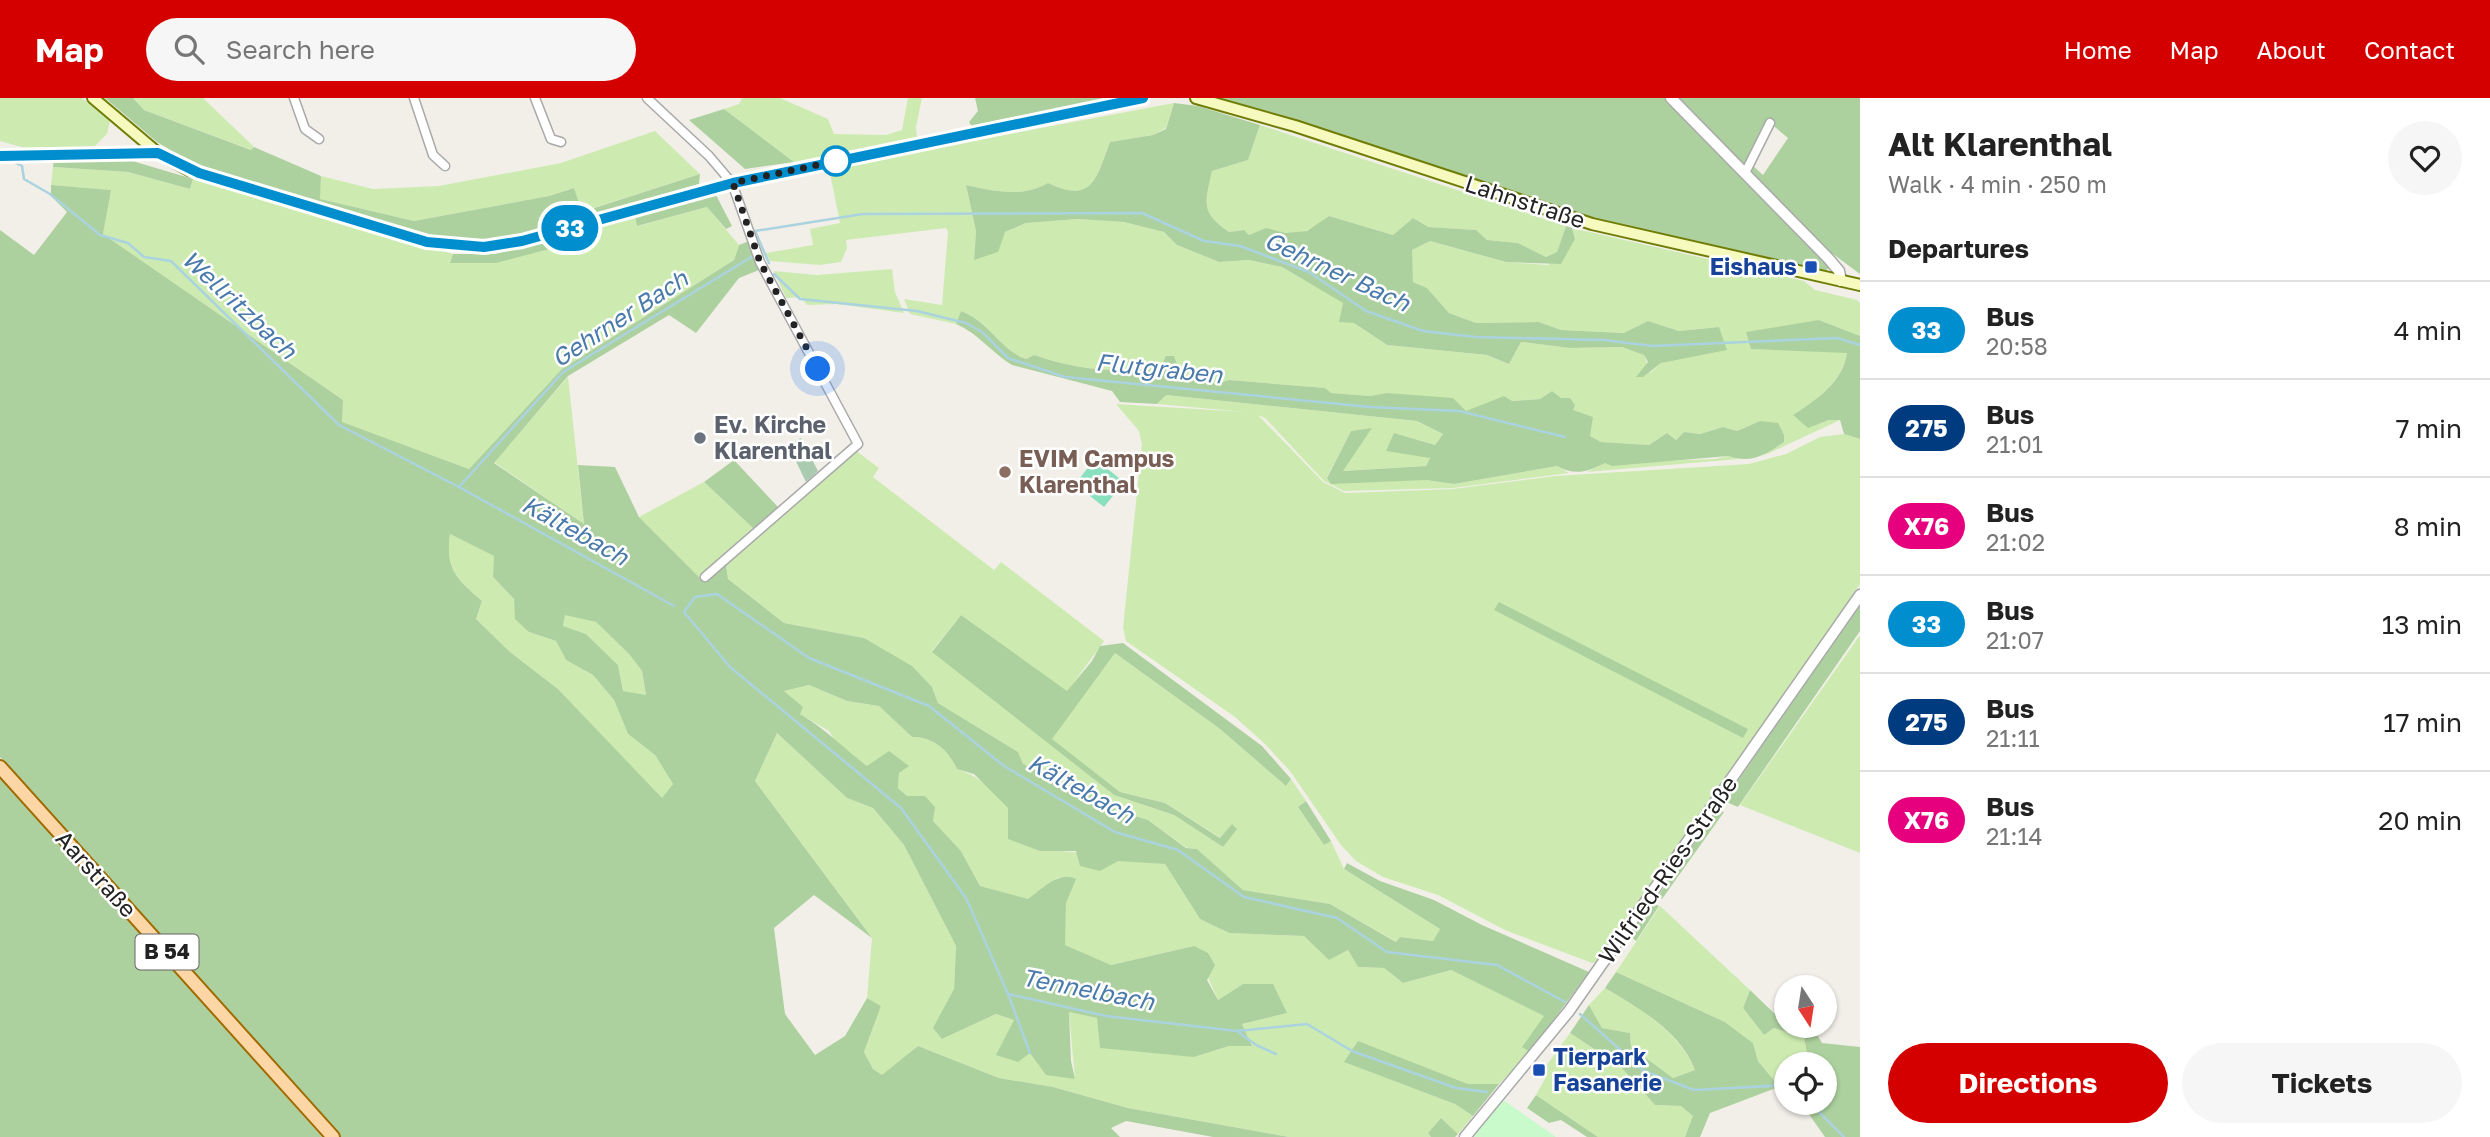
<!DOCTYPE html>
<meta charset="utf-8">
<style>
:root{--surface:#fff;--page:#f6f6f6;--text:#222;--muted:#767676;--line:#e0e0e0;--accent:#d40000}
body{margin:0;font-family:"Golos Text",sans-serif;background:var(--page);color:var(--text);height:100vh;display:flex;flex-direction:column;font-size:26px;white-space:nowrap}
*{box-sizing:border-box;margin:0}
p{font-size:23px;color:var(--muted)}
.icon{flex:none;width:38px;height:38px;fill:none;stroke:currentColor;stroke-width:2;stroke-linecap:round;stroke-linejoin:round}
.map{position:relative;flex:1;overflow:hidden}
.details{display:flex;flex-direction:column;background:var(--surface);width:630px}
.details>*{flex:none}
.badge{padding:0 14px;border-radius:23px;font-size:24px;line-height:46px}
.needle{width:46px;rotate:168deg}
.fabs{position:absolute;left:1774px;top:877px;display:grid;gap:14px}
.fabs a{display:grid;place-items:center;width:63px;height:63px;border-radius:50%;background:var(--surface);box-shadow:0 2px 5px #0004;font-size:35px}
.you{position:absolute;width:35px;height:35px;margin:-18px;border:5px solid #fff;border-radius:50%;background:#1a73e8;box-shadow:0 0 0 10px #1a73e833}
.map>.badge{position:absolute;translate:-50% -50%;box-shadow:0 0 0 4px #fff}
h2{padding:0 28px;font-size:26px;line-height:63px}
.round{display:grid;place-items:center;flex:none;width:74px;height:74px;border-radius:37px;background:var(--page)}
.summary{display:flex;align-items:center;justify-content:space-between;height:119px;padding:0 28px}
h1{font-size:33px;font-weight:700;line-height:52px}
.action{display:flex;gap:14px;margin-top:auto;padding:14px 28px}
.action a{flex:1;height:80px;border-radius:42px;background:var(--accent);color:#fff;font-size:28px;font-weight:700;line-height:80px;text-align:center}
.action a+a{background:var(--page);color:var(--text)}
ul{padding:0;list-style:none}
li{display:flex;align-items:center;gap:21px;height:98px;padding:0 28px;border-top:2px solid var(--line)}
li div{flex:1}
li b{display:block;font-size:26px}
li em{font-style:normal}
li .badge{min-width:77px;font-weight:700;text-align:center}
header{display:flex;align-items:center;gap:42px;box-sizing:border-box;height:98px;padding:0 35px;background:var(--accent);color:#fff}
header strong{font-size:33px}
nav{display:flex;gap:38px;margin-inline-start:auto;font-size:24px}
.search{width:490px;height:63px;background:var(--page);display:flex;align-items:center;gap:18px;box-sizing:border-box;padding:0 24px;border-radius:38px;color:var(--muted);font-size:26px}
main{display:flex;flex:1;min-height:0}
.map>svg:first-child{display:block}
.grass{fill:#cdebb0}
.forest{fill:#add19e;fill-rule:evenodd}
.cemetery{fill:#aacbaf}
.park{fill:#c8facc}
.pitch{fill:#88e0be}
.lines{fill:none;stroke-linecap:round;stroke-linejoin:round}
.stream{stroke:#aad3df;stroke-width:2.5}
.minor-casing{stroke:#a9a9a9;stroke-width:11}
.tertiary-casing{stroke:#a9a9a9;stroke-width:13}
.secondary-casing{stroke:#707d05;stroke-width:14}
.primary-casing{stroke:#a06b00;stroke-width:16}
.minor{stroke:#fff;stroke-width:8}
.tertiary{stroke:#fff;stroke-width:10}
.secondary{stroke:#f7fabf;stroke-width:10}
.primary{stroke:#fcd6a4;stroke-width:12}
.line-casing{stroke:#fff;stroke-width:16}
.line{stroke:#008ecf;stroke-width:10}
.walk{stroke:#222;stroke-width:7;stroke-dasharray:0 12.6}
.stop-dot{fill:#fff;stroke:#008ecf;stroke-width:3.5}
.transit-dot{fill:#1a4fb4;stroke:#fff;stroke-width:2.5}
.worship-dot{fill:#6b7280;stroke:#fff;stroke-width:2.5}
.education-dot{fill:#8d6e63;stroke:#fff;stroke-width:2.5}
.labels{text-anchor:middle;stroke-width:5;stroke-linejoin:round;paint-order:stroke}
.shield{fill:#fff;stroke:#646464;stroke-width:2}
.shield-label{font-size:21px;font-weight:bold;fill:#222}
.street-label{font-size:23px;fill:#222;stroke:#fff}
.transit-label{font-size:23px;font-weight:bold;fill:#164399;stroke:#fff;text-anchor:end}
.worship-label{font-size:23px;font-weight:bold;fill:#5b616d;stroke:#fff;text-anchor:start}
.education-label{font-size:23px;font-weight:bold;fill:#785e54;stroke:#fff;text-anchor:start}
.water-label{font-size:24px;font-style:italic;fill:#4a7aab;stroke:#fff}
</style>
<header>
<strong>Map</strong>
<div class="search"><svg class="icon" aria-label="search" viewBox="0 0 24 24"><circle cx="10" cy="10" r="6"/><path d="M15 15l6 6"/></svg>Search here</div>
<nav><a>Home</a><a>Map</a><a>About</a><a>Contact</a></nav>
</header>
<main>
<div class="map">
<svg width="1860" height="1039" viewBox="0 0 1860 1039">
<rect width="100%" height="100%" fill="#f2efe9"/>
<path class="grass" d="M0,0h82l28,23 -3,13 -13,13 -69,1 -25,-7z
M133,0h70l51,49 -2,3 -108,-40z
M742,0h38l48,21 6,15 52,1 16,-5 6,-32h14l-6,29 1,10 -123,25 -70,-53 15,-5z
M1174,5l-8,25 -13,7 -43,7c-14,37 -17,62 -62,41 -25,15 -55,8 -82,2l10,46 -2,28 31,-27 21,-9 52,-4 46,3 40,10 13,13 42,17 30,-2 33,7 62,36 10,20 33,22 100,10 22,9 12,-22 49,6 52,-1 22,7 6,19 11,-10 60,-25 -3,-11 -39,4 -31,-10 -23,12 -64,-3 -22,-8 -63,1 -27,-10 -22,-25 -14,-6 -2,-32 19,-9 76,21 42,3 27,-26 -3,-11 232,53 11,9 42,10 3,3v33l-41,-16 -67,24v5l96,3c-6,30 -31,47 -54,63l14,12 22,-7h10l-79,37 23,-15 -24,-21 -23,10 -14,-4 -23,7 -16,-2 -8,8 -9,-7 -18,12 -48,-3 -11,-6 -18,-26 -20,-19 -12,8 -46,3 -28,9 -79,-18 -17,3 -40,-3 -6,-5 -95,-8 -14,4c-20,-12 -48,1 -66,-15 -39,4 -78,-1 -115,-14l-8,4c-27,-10 -37,-38 -65,-48l-5,13 -46,-10 -6,-15 38,6 6,-73 -2,-4 -100,12 1,8 -6,14 -21,3 -50,-4 -4,-8 47,-8 -3,-16 30,-6 -11,-55z
M1260,27l306,101 -9,26 -11,5 -28,-14 -31,-3 -12,-10 -48,-3 -14,-9 -20,17 -64,-19c-7,5 -16,13 -24,15 -24,7 -30,-6 -56,4l-6,-5 -14,2c-29,-20 -24,-29 -17,-61l36,-11z
M655,33l45,43 -119,38 -7,-24 -25,8 -135,25 -95,-22 2,-23 52,13 66,-3 122,-23z
M53,69l75,5 62,17 3,-10 260,75 -3,9 145,-27 -2,-8 42,-12 3,10 69,-19 32,38 -5,15 -172,109 -93,100 -128,-47 2,-22 -240,-166 7,-44 -59,-5z
M892,171l3,23 9,21 -67,-9 -30,1 -6,-8 -15,1 -12,-27 43,4z
M568,279l16,147 -90,-62z
M1166,297l251,26 26,13 -8,11 -41,-12 36,25 -4,8 -84,5 29,-42 -20,2 -24,46 99,3 28,4 103,-18 12,7 -116,15 -109,3 -20,-10 -59,-63 -7,-3 65,67 22,11 108,-4 102,-13 194,-12 37,-10 34,-17 24,-3 16,5v145l-261,378 -7,1 -87,-33 -67,-35 -55,-18 -27,-16 -15,-16 -51,-74 -25,-27 -30,-27 -109,-76 -3,-13 19,-184 -3,-13 -23,-27 129,8 -88,-8z
M855,352l24,18 -6,9 121,93 7,-8 103,79 -37,51 -106,-77 -29,36 182,144 60,20 49,32 9,-23 -11,14 -56,-35 -45,-11 -69,-53 64,-86 105,76 66,57 5,-7 15,22 -8,6 26,38 7,-4 13,28 96,60 -7,12 -33,-4 -3,5 -67,-38 -87,-14 -46,-41 -10,-1 -39,-28 -32,-10 -44,-29 -16,-1 -34,-16 -4,-12 -80,-49 -6,-16 -68,-49 -80,-15 -56,-44 -2,-14z
M1728,358l11,3 -152,13 18,-9 110,-4z
M704,384l50,47 -54,49 -61,-61z
M450,436l45,22 -2,21 21,22 15,33 27,9 10,19 27,15 21,25 14,34 27,21 18,29 -11,15 -104,-110 -48,-37 -34,-33 6,-18c-25,-22 -37,-31 -32,-67z
M565,516l31,8 33,32 13,17 4,25 -23,-5 -5,-26 -32,-31 -23,-8z
M1860,537v218l-120,-48z
M809,587l38,16 32,5 33,31c22,0 36,13 45,32 37,11 60,51 83,82 41,-2 83,10 125,13l35,55 29,14 75,3 25,23 19,-9 10,17 26,1 19,15 48,-13 94,46 -22,31 7,5 -31,32h-31l-110,-42 -13,20 110,42 18,12 -15,18 -17,-16 -13,15 3,4h-142l-161,-29 -75,-21 -54,-9 -81,-32 -36,30 -9,-7 -9,-17 17,-46 -14,-8 5,-60 -117,-157 22,-48 70,65 26,10 31,37 52,101 -2,43 -12,50 54,-25 18,6 16,33 45,26 -6,-67 28,6 97,39 35,-11h23l-10,-22 45,-11 -44,-29 -25,16 -24,-54 -83,19 -47,-20 2,-42 -7,-26 -31,23 -48,-14 -19,-35 -28,-30 -8,-25h-18l-9,-8 1,-16 9,-6h-41l-31,-23 -7,-12 -29,-17 -16,-23z
M1660,808l90,84 -7,18 21,27 10,-7 30,9 4,22 -4,5h-17v31l-11,-7 1,-4 -19,-23 -5,-18 -28,-21 -109,-50z
M1605,890c36,21 73,43 90,82l-22,8 -42,-31 -1,-14 -28,-5 -13,-23z
M1570,935l50,33 35,39 26,1 13,10 -9,21h-87l-62,-42 11,-20 -1,-9z"/>
<path class="forest" d="M105,0h28l11,12 107,40 3,-3 67,29 -1,23 94,22 135,-25 25,-8 8,24 118,-38 -1,10 -166,48 -52,8 -42,-3 -241,-70 -41,-25z
M975,0h147l-150,29 -3,-5 9,-11z
M1217,0h643v176l-27,-20 -8,4 5,10 -6,3 -194,-43 -82,-22 -221,-75zM1770,25l18,15 -25,37 -12,-11z
M1174,5l24,3 62,19 -12,35 -36,11c-7,32 -12,41 17,61l15,-2 5,5 17,-7 20,5 21,-2 22,-15 64,19 20,-17 15,9 48,3 11,10 31,3 28,14 11,-5 9,-26 6,2 3,11 -14,25 -55,-2 -76,-21 -18,9 1,32 14,6 22,25 27,10 63,-1 22,8 63,3 24,-12 31,10 40,-4 8,23 -66,13 -18,14h-7l12,-15 -4,-7 -22,-8 -52,1 -49,-6 -12,22 -22,-9 -100,-10 -33,-22 -15,-1 4,-19 -61,-36 -33,-7 -30,2 -42,-17 -13,-13 -40,-10 -46,-3 -52,4 -21,9 -7,20 -24,8 2,-29 -10,-46c27,6 57,13 82,-2 45,21 48,-4 62,-41l43,-7 13,-6z
M724,11l70,53 -49,7 -56,-49z
M54,62h75l64,19 -3,10 -62,-17 -75,-5z
M51,87l60,5 -8,44 240,166 -1,22 127,47 93,-100 172,-109 5,-15 10,-4 10,29 -20,8 -43,55 -27,-18 -101,61 -74,87 90,61 -6,-59 37,2 24,50 61,61 26,-13 2,14 56,44 80,15 48,28 20,21 6,16 80,49 5,12 33,16 16,1 44,29 32,10 38,28 11,1 46,41 87,14 66,38 4,-5 33,4 7,-12 -96,-60 3,-6 33,18 54,19 48,25 107,47 -59,80 -8,-5 22,-31 -93,-46 -48,13 -19,-15 -26,-1 -10,-17 -19,10 -25,-24 -75,-3 -29,-14 -35,-55 -47,-3 -18,10 -20,-5 -4,-15h-36l-32,-12v-31l-34,-34 -17,-5c-9,-19 -23,-32 -45,-32l-33,-31 -32,-5 -38,-16 -25,6 19,16 -3,7c27,16 42,33 67,52l22,-15 20,15 -10,7 -1,15 9,8h18l10,11 -2,14 28,30 19,35 48,13c13,-9 31,-29 48,-20l-10,24 -1,42 46,20 83,-19 14,7 7,12 -8,15 11,20 25,-16h30l14,29 -45,11 10,22h-23l-35,11 -94,-9 -3,-30 -28,-6 2,49 4,18 -29,-4 -16,-22 -12,9 -22,-7 18,-35 -18,-6 -54,25 -9,-11 21,-39 2,-43 -52,-101 -31,-37 -26,-10 -70,-65 -22,48 117,157 -58,-43 -40,33 11,86 30,41 30,-19 22,-38 14,8 -17,46 9,17 9,6 36,-29 81,32 54,9 75,21 161,29h-76l-87,-16 -15,7 9,9h-780l-340,-380v-527l34,25 33,-43 -16,-16zM450,436l44,22 -1,21 21,22 1,20 14,13 27,9 10,19 27,15 21,25 14,34 27,21 18,29 -11,14 -104,-109 -48,-37 -34,-33 6,-18c-25,-22 -37,-31 -32,-67zM565,517l31,7 33,32 13,17 4,24 -23,-4 -5,-26 -32,-31 -23,-8z
M716,97l16,31 -6,3 -19,-22 -70,19 -2,-10z
M593,130l2,9 -99,26h-46l3,-9h42z
M961,213c29,11 38,38 65,48l8,-4c37,13 76,18 115,14l7,7 10,-20h8c10,29 20,16 41,28l14,-4 96,8 6,5 39,3 17,-3 66,5 13,13 38,-15 8,5 28,-2 12,-8 9,7h9l5,7 -2,5 20,7 -3,19 11,6 48,3 18,-12 9,7 8,-8 16,2 23,-7 14,4 23,-10 18,2 6,12v7c-19,13 -33,22 -56,14l-116,10 -7,-3c-18,9 -30,13 -48,3l-103,18 -28,-4 -95,4 -4,-6 24,-47 21,-3 -29,43 83,-5 4,-8 -44,-7 8,-18 41,12 8,-11 -26,-13 -251,-26 -9,9 -37,-2 -8,-11 -100,-26c-21,-13 -33,-31 -56,-41z
M1819,222l41,16v103l-16,-5 -4,-14h-11l-21,8 -15,-13c23,-15 50,-33 54,-62l-96,-4 -5,-17z
M734,362l44,47 -24,22 -50,-47z
M1499,504l249,127 -5,9 -249,-128z
M1860,506v27l-122,176 -14,-6z
M961,517l106,76 25,-30 8,-15 23,-3 139,103 29,33 -5,7 -66,-57 -105,-76 -63,86 68,53 45,11 55,35 12,-14 5,5 -14,18 -49,-32 -60,-20 -182,-143z
M0,679l40,44 282,316h-322z
M1306,703l25,40 -7,4 -26,-38z
M1717,712l7,2 -62,87 -4,-3z
M1652,804l7,4 -23,35 -7,-6z
M1616,874l109,50 28,21 5,18 19,23 -1,4 -66,25 -10,24h-15l8,-21 -12,-10 -26,-1 -35,-39 -50,-33 19,-28 13,23 28,5 1,14 42,31 22,-8c-15,-39 -55,-61 -90,-82z
M1750,892l27,26 10,1v9h25l10,17 38,4v90h-35l-24,-34 24,-1v-38h-21l4,-5 -4,-22 -30,-9 -10,7 -21,-27z
M1358,943l110,43h31l-26,32 -18,-12 -111,-42z
M1536,997l62,42h-11l-26,-17 -12,3 -22,-15z
M1441,1020l17,16 -3,3h-24l-3,-4z"/>
<path class="cemetery" d="M801,340l17,33 -12,11 -18,-37z"/>
<path class="park" d="M1502,1001l54,38h-82z"/>
<path class="pitch" d="M1095,361l29,23 -20,25 -29,-23z"/>
<g class="lines">
<path class="stream" d="M8,61l14,7 2,13 26,15 50,41 28,8 16,14 27,4 168,164 120,62 215,119
M769,165l-14,-32 108,-17 279,-1 62,28 36,5 69,26 57,39 57,20 53,6 128,3 48,6 185,-8 23,7
M774,176l26,25 117,12 49,12 16,9 26,26 57,19 305,30 89,4 106,26
M459,389l104,-115 190,-116
M1008,896l22,59
M1580,916l64,57 50,19 93,-5
M1237,933l19,14 20,9
M1487,994l-31,-4 -104,-37 -45,-27 -70,7 -131,-15 -98,-22 -42,-96 -65,-90 -171,-141 -46,-55 11,-15 22,-3 92,64 120,48 75,60 111,66 63,18 66,47 93,21 50,34 110,13 68,37
M1809,1004l35,35"/>
<g class="minor-casing">
<path id="minor" d="M294,0l11,31 14,10
M414,0l19,57 12,11
M535,0l16,41 10,3
M647,0l62,58 23,27 28,79 98,182 -153,133
M1745,75l25,-50"/>
</g>
<g class="tertiary-casing">
<path id="tertiary" d="M1671,0l157,160 11,13 2,10
M0,58l158,-3
M1465,1039l104,-126 291,-416"/>
</g>
<g class="secondary-casing">
<path id="secondary" d="M93,0l65,55 31,17 238,72 57,5 38,-6 210,-58 411,-85
M1196,0l99,28 297,98 268,61"/>
</g>
<g class="primary-casing">
<path id="primary" d="M0,669l333,370"/>
</g>
<use href="#minor" class="minor"/>
<use href="#tertiary" class="tertiary"/>
<use href="#secondary" class="secondary"/>
<use href="#primary" class="primary"/>
</g>
<g class="lines">
<g class="line-casing">
<path id="line" d="M0,58l158,-3 41,20 228,69 57,5 38,-6 211,-58 410,-85"/>
</g>
<use href="#line" class="line"/>
<path class="walk" d="M818,271l-58,-107 -27,-79 103,-22"/>
</g>
<circle class="stop-dot" cx="836" cy="63" r="14"/>
<g class="transit-dot">
<rect x="1804" y="162" width="14" height="14" rx="3.5"/>
<rect x="1532" y="965" width="14" height="14" rx="3.5"/>
</g>
<circle class="worship-dot" cx="700" cy="340" r="7"/>
<circle class="education-dot" cx="1005" cy="374" r="7"/>
<g class="labels">
<rect class="shield" x="135.5" y="836.5" width="63" height="35" rx="5"/>
<g class="shield-label">
<text x="167" y="861">B 54</text>
</g>
<g class="street-label">
<text transform="translate(1525 104) rotate(18)" y="8">Lahnstraße</text>
<text transform="translate(1668 772) rotate(-55)" y="8">Wilfried-Ries-Straße</text>
<text transform="translate(96 776) rotate(48)" y="8">Aarstraße</text>
</g>
<g class="transit-label">
<text x="1797" y="177">Eishaus</text>
<text x="1553" y="967" text-anchor="start">Tierpark<tspan x="1553" dy="26">Fasanerie</tspan></text>
</g>
<g class="worship-label">
<text x="714" y="335">Ev. Kirche<tspan x="714" dy="26">Klarenthal</tspan></text>
</g>
<g class="education-label">
<text x="1019" y="369">EVIM Campus<tspan x="1019" dy="26">Klarenthal</tspan></text>
</g>
<g class="water-label">
<text transform="translate(1337 174) rotate(25)" y="8">Gehrner Bach</text>
<text transform="translate(239 207) rotate(43)" y="8">Wellritzbach</text>
<text transform="translate(620 221) rotate(-33)" y="8">Gehrner Bach</text>
<text transform="translate(1159 271) rotate(6)" y="8">Flutgraben</text>
<text transform="translate(575 433) rotate(29)" y="8">Kältebach</text>
<text transform="translate(1081 691) rotate(29)" y="8">Kältebach</text>
<text transform="translate(1088 892) rotate(11)" y="8">Tennelbach</text>
</g>
</g>
</svg>
<div class="fabs">
<a><svg class="needle" viewBox="-14 -14 28 28"><path d="M0-13l5 13h-10z" fill="#e53935"/><path d="M0 13l5-13h-10z" fill="#767676"/></svg></a>
<a><svg class="icon" aria-label="locate" viewBox="0 0 24 24"><circle cx="12" cy="12" r="6"/><path d="M12 2v4M12 18v4M2 12h4M18 12h4"/></svg></a>
</div>
<div class="you" style="left:818px;top:271px"></div>
<b class="badge" style="left:570px;top:130px;background:#008ecf;color:#fff">33</b>
</div>
<section class="details">
<div class="summary"><div><h1>Alt Klarenthal</h1><p>Walk · 4 min · 250 m</p></div><a class="round"><svg class="icon" aria-label="heart" viewBox="0 0 24 24"><path d="M12 20l-8-8c-3-5 5-10 8-4 3-6 11-1 8 4z"/></svg></a></div>
<h2>Departures</h2>
<ul>
<li><span class="badge" style="background:#008ecf;color:#fff">33</span><div><b>Bus</b><p>20:58</p></div><em>4 min</em></li>
<li><span class="badge" style="background:#003b80;color:#fff">275</span><div><b>Bus</b><p>21:01</p></div><em>7 min</em></li>
<li><span class="badge" style="background:#e6007e;color:#fff">X76</span><div><b>Bus</b><p>21:02</p></div><em>8 min</em></li>
<li><span class="badge" style="background:#008ecf;color:#fff">33</span><div><b>Bus</b><p>21:07</p></div><em>13 min</em></li>
<li><span class="badge" style="background:#003b80;color:#fff">275</span><div><b>Bus</b><p>21:11</p></div><em>17 min</em></li>
<li><span class="badge" style="background:#e6007e;color:#fff">X76</span><div><b>Bus</b><p>21:14</p></div><em>20 min</em></li>
</ul>
<div class="action"><a>Directions</a><a>Tickets</a></div>
</section>
</main>
